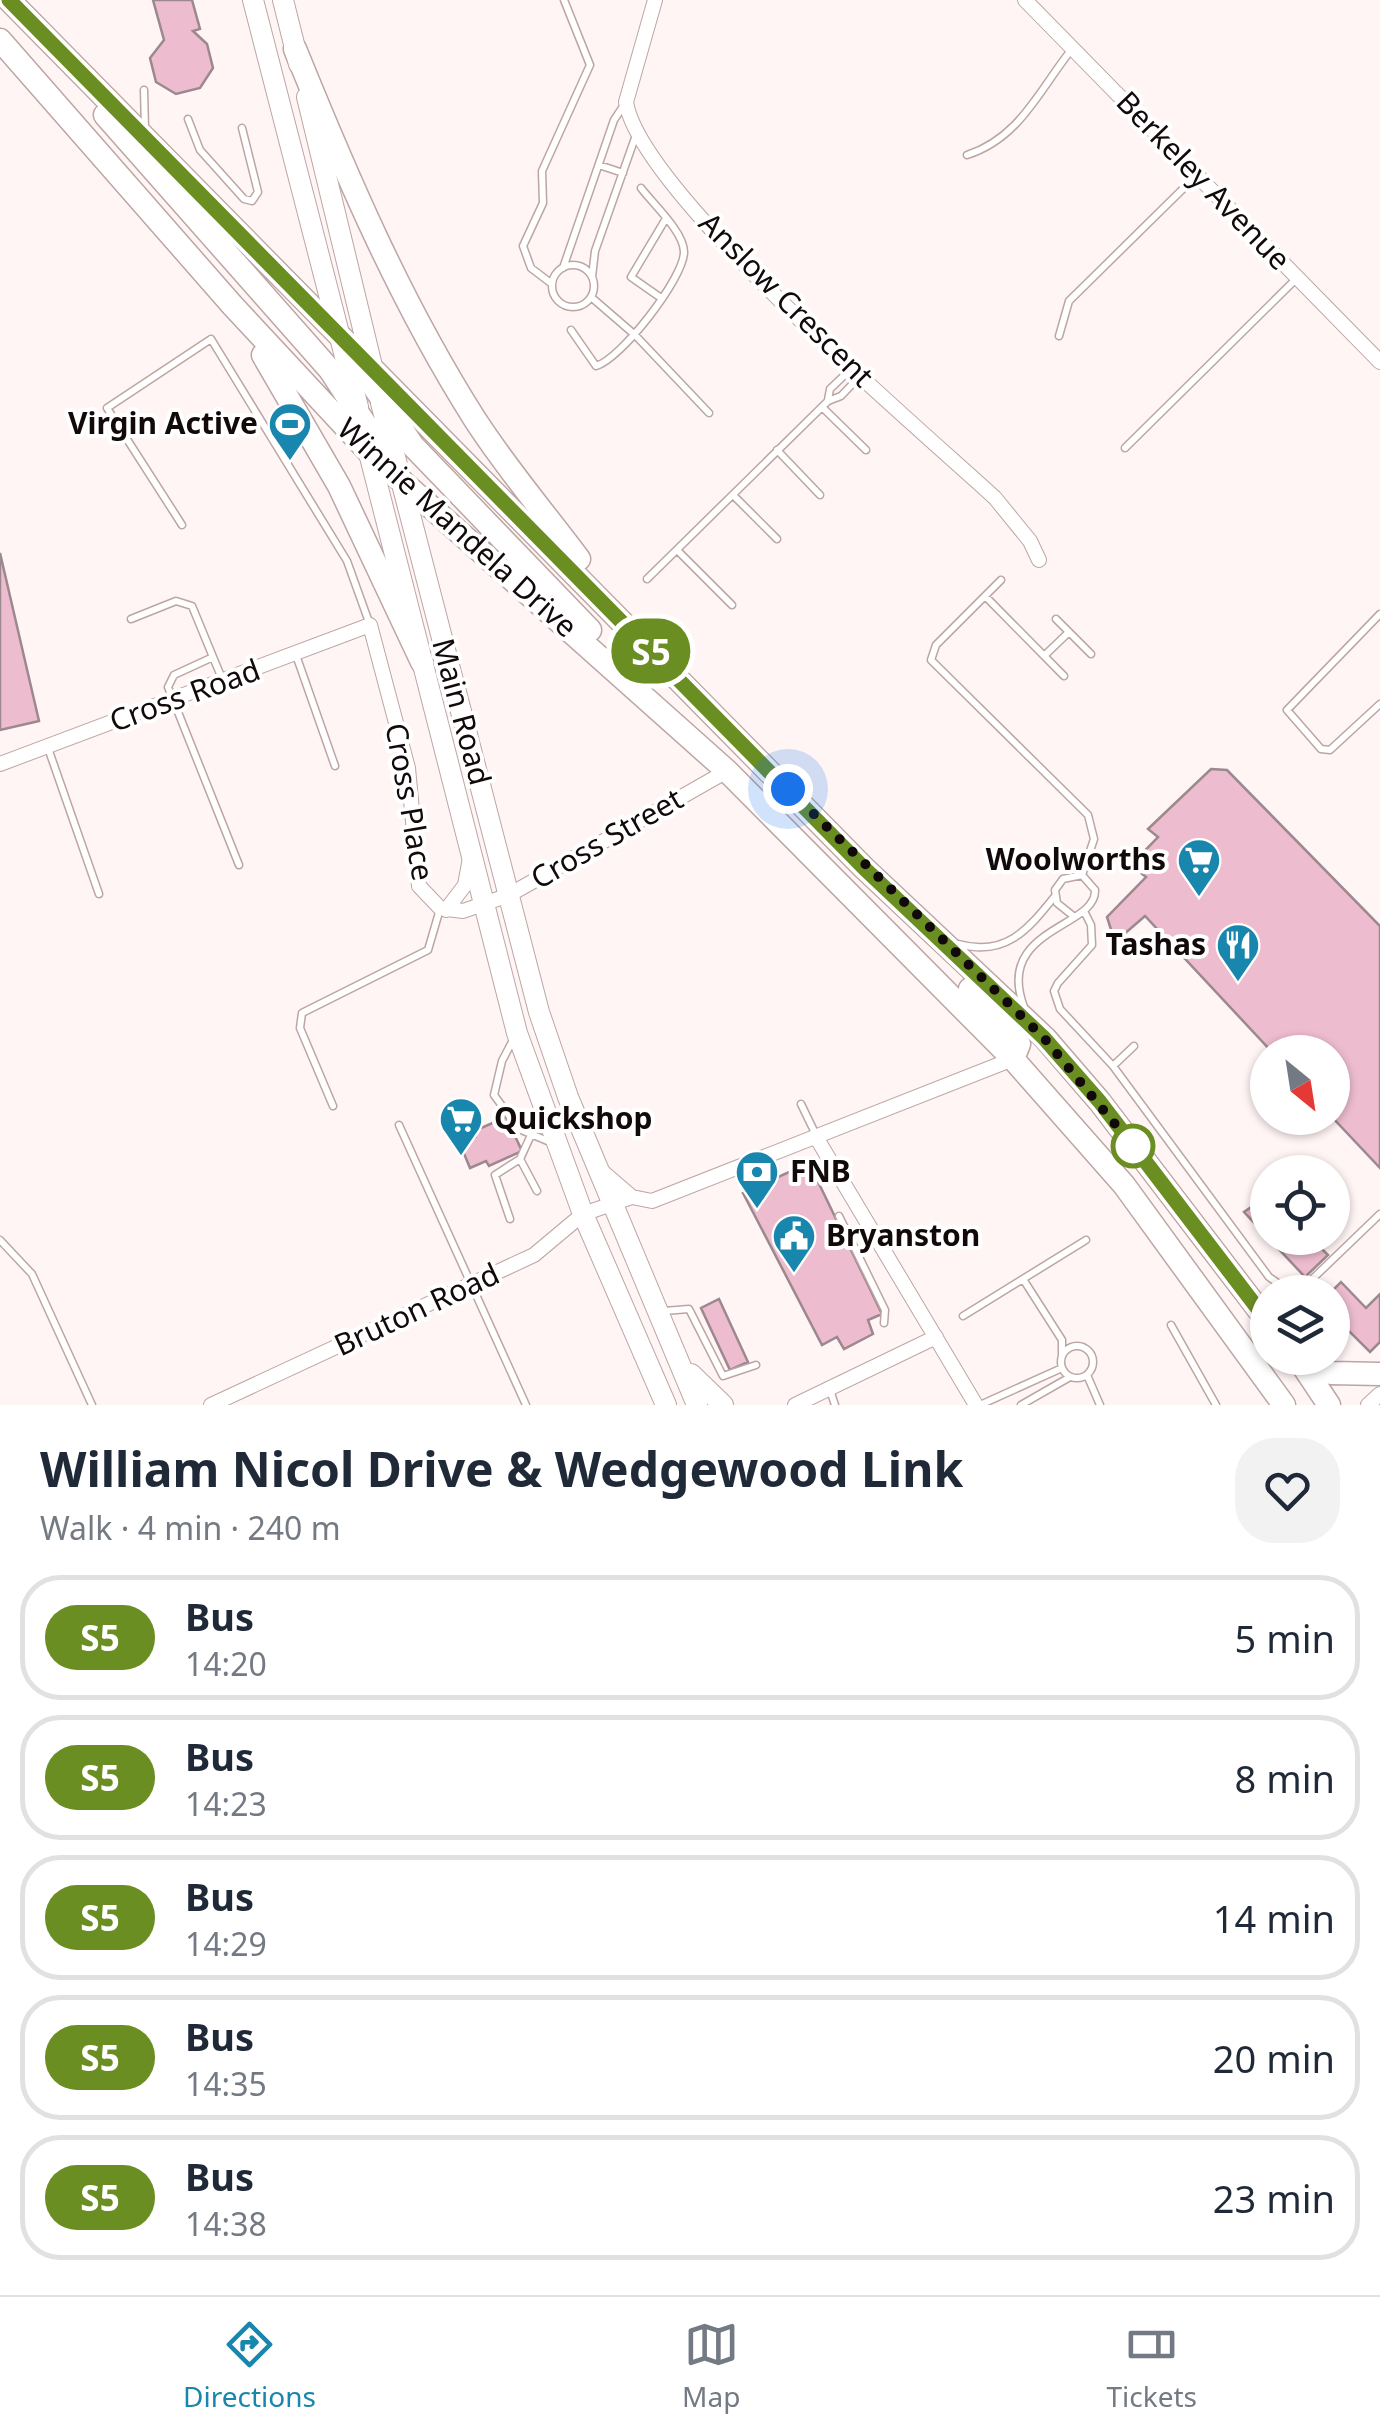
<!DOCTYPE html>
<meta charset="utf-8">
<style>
:root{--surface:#fff;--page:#f2f2f3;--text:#1f2937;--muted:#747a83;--line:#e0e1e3;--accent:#1986ad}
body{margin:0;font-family:"Noto Sans",sans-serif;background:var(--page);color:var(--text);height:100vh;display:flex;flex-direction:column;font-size:38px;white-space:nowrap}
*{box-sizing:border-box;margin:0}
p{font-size:32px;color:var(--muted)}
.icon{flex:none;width:55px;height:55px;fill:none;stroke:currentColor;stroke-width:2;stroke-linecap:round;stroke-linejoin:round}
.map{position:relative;height:1405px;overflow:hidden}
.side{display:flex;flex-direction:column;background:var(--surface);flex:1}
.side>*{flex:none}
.badge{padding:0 20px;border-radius:32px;font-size:35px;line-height:65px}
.needle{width:65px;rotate:150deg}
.controls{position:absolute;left:1250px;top:1035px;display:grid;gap:20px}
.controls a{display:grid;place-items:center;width:100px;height:100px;border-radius:50%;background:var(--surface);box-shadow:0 2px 8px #0004;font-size:50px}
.you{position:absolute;width:50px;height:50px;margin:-25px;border:8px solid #fff;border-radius:50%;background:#1a73e8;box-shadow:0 0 0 15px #1a73e833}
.map>.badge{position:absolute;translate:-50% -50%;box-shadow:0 0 0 5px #fff}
.round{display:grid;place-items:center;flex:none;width:105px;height:105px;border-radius:40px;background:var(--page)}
.headline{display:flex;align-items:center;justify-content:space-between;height:170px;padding:0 40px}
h1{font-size:48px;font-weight:700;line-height:75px}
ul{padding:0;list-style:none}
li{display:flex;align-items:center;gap:30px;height:125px;margin:0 20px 15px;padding:0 20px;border:5px solid var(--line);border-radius:40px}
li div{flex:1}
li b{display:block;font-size:38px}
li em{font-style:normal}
li .badge{min-width:110px;font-weight:700;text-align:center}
.tabs{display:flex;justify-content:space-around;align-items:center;height:140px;border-top:2px solid var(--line);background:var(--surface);font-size:28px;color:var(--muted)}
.tabs a{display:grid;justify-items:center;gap:5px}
.tabs .current{color:var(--accent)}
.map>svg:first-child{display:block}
.building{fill:#edbccf;stroke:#9c888f;stroke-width:2.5}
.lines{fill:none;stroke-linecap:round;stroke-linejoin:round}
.service-casing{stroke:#bca6a4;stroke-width:9}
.minor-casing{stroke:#bca6a4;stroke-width:16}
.secondary-casing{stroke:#bca6a4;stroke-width:22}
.primary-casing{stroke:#bca6a4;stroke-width:25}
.service{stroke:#fff;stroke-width:6}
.minor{stroke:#fff;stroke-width:14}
.secondary{stroke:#fff;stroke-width:20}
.primary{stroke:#fff;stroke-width:22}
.line-casing{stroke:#fff;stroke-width:22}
.line{stroke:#6b8e23;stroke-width:15}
.walk{stroke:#120a0a;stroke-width:10;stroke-dasharray:0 18}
.stop-dot{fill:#fff;stroke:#6b8e23;stroke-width:5}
.labels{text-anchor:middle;stroke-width:8;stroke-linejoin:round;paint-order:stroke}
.street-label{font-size:30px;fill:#120a0a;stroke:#fff}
.poi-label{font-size:30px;font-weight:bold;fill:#120a0a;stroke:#fff;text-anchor:end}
</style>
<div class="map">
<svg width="1380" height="1405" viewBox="0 0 1380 1405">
<rect width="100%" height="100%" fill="#fff5f4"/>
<path class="building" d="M153,0h39l8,29 -7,2 14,13 6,24 -13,20 -24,6 -20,-12 -6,-24 14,-18z
M0,553l39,168 -39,9z
M1211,769l16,1 153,156v242l-48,-51v-65h-60l-127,-136 -30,26 -8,-25 39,-40 -15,-12 27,-28 -10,-8z
M506,1117l16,34 -33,15 -3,-5 -16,7 -10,-24 15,-7 -3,-5z
M809,1163l73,151 -14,6 5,14 -29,15 -7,-12 -15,8 -79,-152z
M1257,1203l7,10 4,-3v28h43l17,17 -23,22 -61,-65z
M1341,1282l25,26 14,-14v48l-10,10 -27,-27 -6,6 -5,-4 -1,-35z
M719,1299l29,63 -18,8 -29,-62z"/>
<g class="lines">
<g class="service-casing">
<path id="service" d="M144,90l1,39
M188,119l12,31 44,49 8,2 6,-9 -16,-64
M967,155c53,-17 72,-65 105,-106
M599,165l24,8
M552 286a21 21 0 1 1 42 0a21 21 0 1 1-42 0Z
M563,268l51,-148 12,-18
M592,277l3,-26 41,-116
M552,284l-21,-16 -8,-22 20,-43 -1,-32 48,-106 -26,-65
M591,297l44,38 74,78
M661,298l-30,-21 34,-57
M571,330l25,36c25,-7 88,-88 88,-114 0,-20 -31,-48 -43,-64
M1059,336l10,-35 127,-125
M828,400l2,-11 23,-22
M822,407l44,43
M1125,448l171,-169
M777,450l43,45
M733,495l44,44
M182,525l-75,-117 104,-69 136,222 23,64
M677,550l55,55
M647,579l181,-178 13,-5 19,-20
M1001,580l-65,65 -5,15 157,155 6,24 -12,36
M985,596l79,80
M1380,614l-93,96 34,39 9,1 50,-46
M131,619l45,-18 16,5 21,51 -39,18 -6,12 71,178
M1056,619l35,35
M296,655l39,111
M1044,656l25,-24
M213,657l10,24
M48,748l51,146
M1085,913l6,12 1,20 -34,38 -4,8 6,18 53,57 156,211 20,14 15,-4 76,-73
M958,944c47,13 69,-13 97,-48
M1024,1007c-30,-79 73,-79 71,-117l-13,-15 -19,4 -8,11 2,13 15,12
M514,1038l-12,23 -8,34 25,34 31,13
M1113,1066l21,-20
M801,1104l15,31
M333,1106l-33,-78 2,-15 126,-63 12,-41
M399,1125l127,280
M531,1135l-11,24 17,32
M839,1216l46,94 -1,13
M510,1219l-15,-44 25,-16
M0,1240l32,34 60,131
M1023,1279l39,61v16
M664,1311l25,-2 34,67 33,-11
M963,1316l123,-76
M1171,1325l45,80
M1061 1362a16 16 0 1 1 32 0a16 16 0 1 1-32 0Z
M1087,1375l13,30
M830,1390l5,15
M980,1405l82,-37
M1021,1405l49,-28"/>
</g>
<g class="minor-casing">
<path id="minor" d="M655,0l-29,102c14,90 292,325 369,396l35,43 9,19
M1025,0l355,362
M0,764l370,-139 38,143 11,118 21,22 23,3 46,-16 218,-124
M446,910l19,-25 5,-27
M816,1137l160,268
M603,1172l29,25 20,4 361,-142
M211,1405l323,-150 49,-41 49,-17
M795,1405l141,-68
M1368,1405l12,-11"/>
</g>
<g class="secondary-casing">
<path id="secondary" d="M253,0l105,407
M283,0l16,64
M307,97l66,273
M381,403l158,609 29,85 129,308
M367,445l150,588 66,181 83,191
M691,1374l32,31"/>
</g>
<g class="primary-casing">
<path id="primary" d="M9,0l855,868 181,170 55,64 168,220
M0,40l233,266 135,145 359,320 286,288 111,126 160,220
M295,49c52,128 105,252 179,369 32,50 70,94 105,141
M105,115l225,255 56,86
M263,355l76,131 83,176
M356,360l57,86 177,184
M970,989l45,45 4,10 -6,15
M1299,1360l30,45
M1299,1361l32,12 49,1"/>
</g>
<use href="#service" class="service"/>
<use href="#minor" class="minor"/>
<use href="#secondary" class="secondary"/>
<use href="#primary" class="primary"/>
</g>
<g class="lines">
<g class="line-casing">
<path id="line" d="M9,0l855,868 180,170 56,64 168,220"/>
</g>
<use href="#line" class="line"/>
<path class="walk" d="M788,789l256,249 89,108"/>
</g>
<defs>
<g id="stadium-pin" transform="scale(2.25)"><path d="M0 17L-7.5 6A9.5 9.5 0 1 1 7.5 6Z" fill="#1986ad" stroke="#fff"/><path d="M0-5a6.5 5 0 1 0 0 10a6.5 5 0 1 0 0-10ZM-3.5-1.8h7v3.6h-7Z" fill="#fff"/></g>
<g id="supermarket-pin" transform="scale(2.25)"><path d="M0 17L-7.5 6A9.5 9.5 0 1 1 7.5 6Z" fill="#1986ad" stroke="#fff"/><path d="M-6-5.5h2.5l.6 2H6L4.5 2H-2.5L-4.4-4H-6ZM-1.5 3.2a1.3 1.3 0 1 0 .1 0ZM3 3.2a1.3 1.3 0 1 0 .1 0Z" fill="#fff"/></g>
<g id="restaurant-pin" transform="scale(2.25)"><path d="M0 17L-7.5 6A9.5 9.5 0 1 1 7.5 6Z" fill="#1986ad" stroke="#fff"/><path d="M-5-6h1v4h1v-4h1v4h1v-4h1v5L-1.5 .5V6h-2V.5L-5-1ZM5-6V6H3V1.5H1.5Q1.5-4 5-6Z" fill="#fff"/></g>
<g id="bank-pin" transform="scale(2.25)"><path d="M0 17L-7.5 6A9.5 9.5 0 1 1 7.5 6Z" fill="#1986ad" stroke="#fff"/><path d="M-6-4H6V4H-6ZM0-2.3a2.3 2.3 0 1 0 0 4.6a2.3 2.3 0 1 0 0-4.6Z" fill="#fff"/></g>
<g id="civic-pin" transform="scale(2.25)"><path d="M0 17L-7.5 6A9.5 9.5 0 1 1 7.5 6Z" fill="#1986ad" stroke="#fff"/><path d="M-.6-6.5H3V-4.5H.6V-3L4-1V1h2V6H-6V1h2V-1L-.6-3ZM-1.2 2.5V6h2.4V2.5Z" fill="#fff"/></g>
</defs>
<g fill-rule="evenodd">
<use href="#stadium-pin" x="290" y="424"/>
<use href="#supermarket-pin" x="1199" y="860"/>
<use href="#restaurant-pin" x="1238" y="945"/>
<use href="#supermarket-pin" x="461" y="1119"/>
<use href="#bank-pin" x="757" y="1172"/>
<use href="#civic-pin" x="794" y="1236"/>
</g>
<circle class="stop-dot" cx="1133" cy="1146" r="20"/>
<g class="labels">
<g class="street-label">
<text transform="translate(1203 181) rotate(46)" y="10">Berkeley Avenue</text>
<text transform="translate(786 300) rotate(45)" y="10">Anslow Crescent</text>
<text transform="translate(457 528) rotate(42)" y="10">Winnie Mandela Drive</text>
<text transform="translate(185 696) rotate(-20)" y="10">Cross Road</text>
<text transform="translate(461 712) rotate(75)" y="10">Main Road</text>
<text transform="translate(409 802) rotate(80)" y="10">Cross Place</text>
<text transform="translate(607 839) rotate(-30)" y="10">Cross Street</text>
<text transform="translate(417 1310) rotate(-25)" y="10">Bruton Road</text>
</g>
<g class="poi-label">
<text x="258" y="434">Virgin Active</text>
<text x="1166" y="870">Woolworths</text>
<text x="1206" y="955">Tashas</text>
<text x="494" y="1129" text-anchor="start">Quickshop</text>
<text x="790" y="1182" text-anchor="start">FNB</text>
<text x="826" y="1246" text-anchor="start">Bryanston</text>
</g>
</g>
</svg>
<div class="controls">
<a><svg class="needle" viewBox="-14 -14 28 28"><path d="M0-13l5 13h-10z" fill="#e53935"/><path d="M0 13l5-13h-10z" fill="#747a83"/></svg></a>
<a><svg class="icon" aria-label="locate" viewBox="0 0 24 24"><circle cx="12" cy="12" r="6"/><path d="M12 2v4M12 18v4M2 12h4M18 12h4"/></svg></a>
<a><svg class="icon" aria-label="layers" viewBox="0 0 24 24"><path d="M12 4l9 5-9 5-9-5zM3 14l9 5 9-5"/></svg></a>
</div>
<div class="you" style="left:788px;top:789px"></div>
<b class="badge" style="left:651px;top:651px;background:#6b8e23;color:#fff">S5</b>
</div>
<section class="side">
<div class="headline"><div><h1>William Nicol Drive &amp; Wedgewood Link</h1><p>Walk · 4 min · 240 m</p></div><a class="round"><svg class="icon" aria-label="heart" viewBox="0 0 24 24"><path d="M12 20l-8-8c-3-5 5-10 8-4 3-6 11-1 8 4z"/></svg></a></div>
<ul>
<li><span class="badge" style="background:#6b8e23;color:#fff">S5</span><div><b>Bus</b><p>14:20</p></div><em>5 min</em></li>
<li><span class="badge" style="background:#6b8e23;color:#fff">S5</span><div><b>Bus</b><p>14:23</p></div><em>8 min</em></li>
<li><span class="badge" style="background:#6b8e23;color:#fff">S5</span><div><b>Bus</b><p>14:29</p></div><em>14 min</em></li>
<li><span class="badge" style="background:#6b8e23;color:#fff">S5</span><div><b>Bus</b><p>14:35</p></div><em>20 min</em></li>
<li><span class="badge" style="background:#6b8e23;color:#fff">S5</span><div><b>Bus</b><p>14:38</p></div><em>23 min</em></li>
</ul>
</section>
<nav class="tabs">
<a class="current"><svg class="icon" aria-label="directions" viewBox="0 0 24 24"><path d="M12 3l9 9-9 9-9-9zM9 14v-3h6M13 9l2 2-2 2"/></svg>Directions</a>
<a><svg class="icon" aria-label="map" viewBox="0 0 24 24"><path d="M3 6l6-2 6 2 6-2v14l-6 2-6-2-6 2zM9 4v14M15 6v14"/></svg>Map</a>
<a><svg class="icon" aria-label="tickets" viewBox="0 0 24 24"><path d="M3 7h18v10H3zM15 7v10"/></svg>Tickets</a>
</nav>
